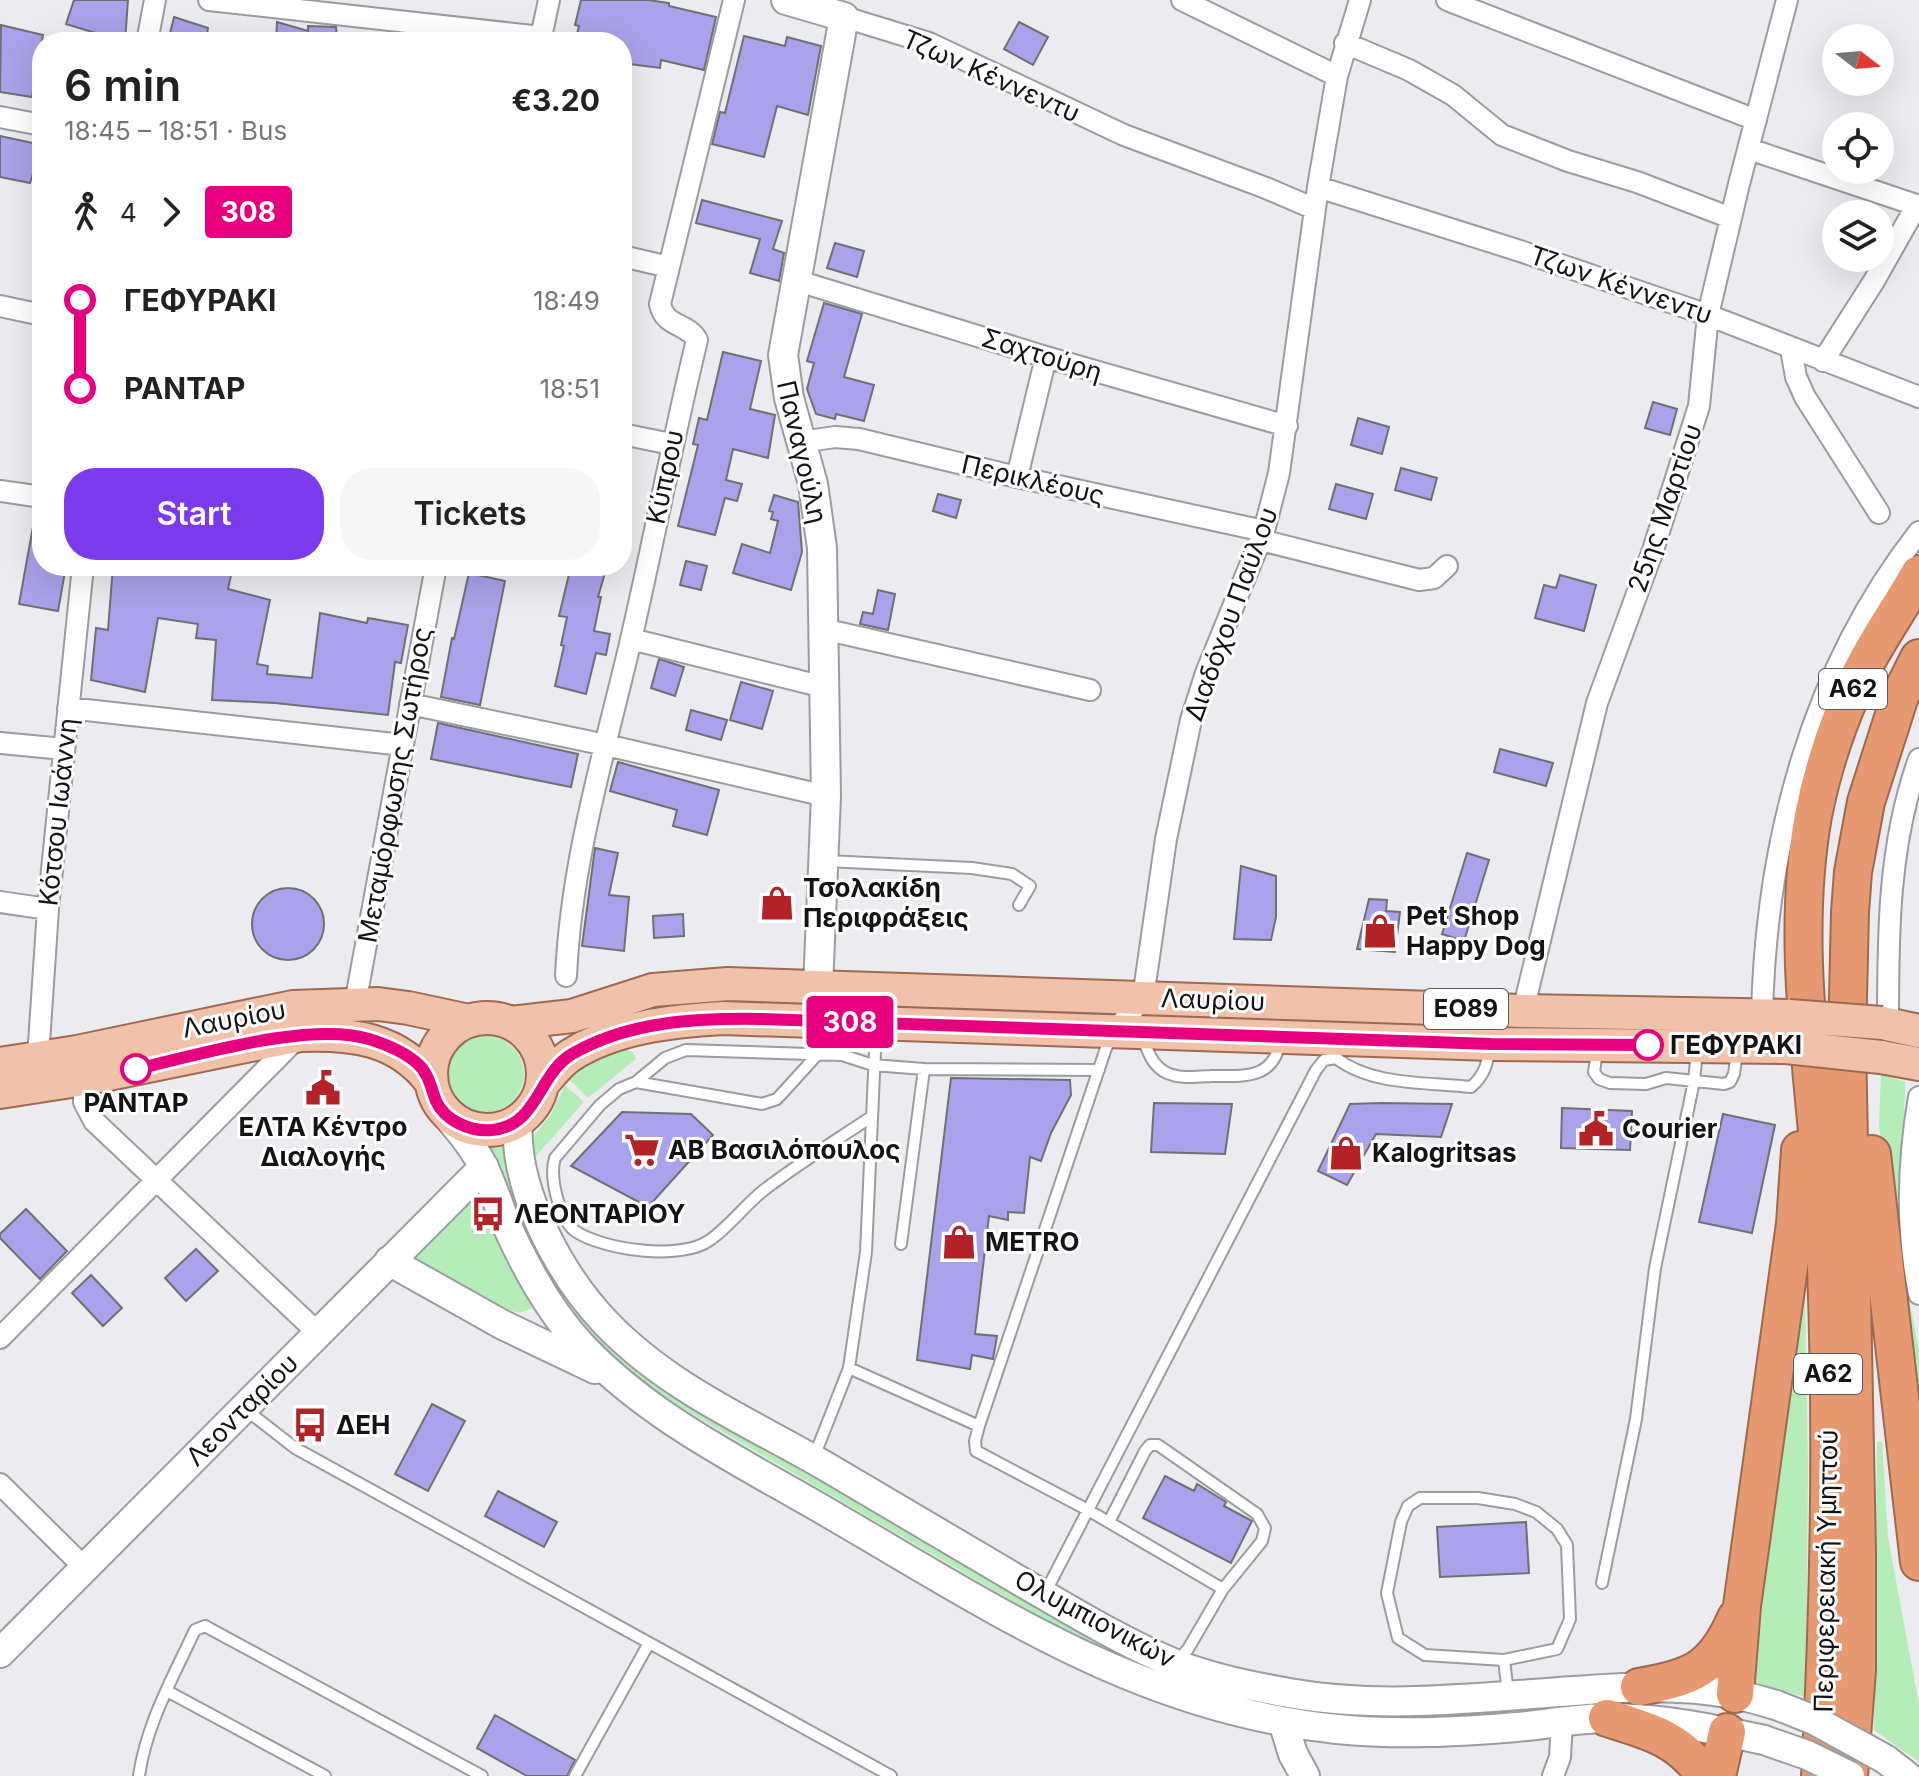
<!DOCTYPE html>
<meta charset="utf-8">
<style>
:root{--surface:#fff;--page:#f6f6f6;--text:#222;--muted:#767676;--accent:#7c3aed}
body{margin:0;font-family:Inter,sans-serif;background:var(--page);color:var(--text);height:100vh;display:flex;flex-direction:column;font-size:30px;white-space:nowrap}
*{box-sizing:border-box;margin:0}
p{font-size:26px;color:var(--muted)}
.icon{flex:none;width:44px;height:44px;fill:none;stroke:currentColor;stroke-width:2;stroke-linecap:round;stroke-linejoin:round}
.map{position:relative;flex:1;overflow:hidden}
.sheet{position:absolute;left:32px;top:32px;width:600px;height:544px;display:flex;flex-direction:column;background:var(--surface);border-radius:32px;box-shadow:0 8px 32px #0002}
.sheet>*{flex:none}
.badge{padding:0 16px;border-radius:6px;font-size:28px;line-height:52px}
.needle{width:52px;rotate:106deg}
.buttons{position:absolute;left:1822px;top:24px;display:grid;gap:16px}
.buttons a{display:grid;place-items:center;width:72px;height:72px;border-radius:50%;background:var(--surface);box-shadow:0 8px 32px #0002;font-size:40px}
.map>.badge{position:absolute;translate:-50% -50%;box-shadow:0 0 0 4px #fff}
.legs{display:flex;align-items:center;gap:12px;height:88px;padding:0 32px;font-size:26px}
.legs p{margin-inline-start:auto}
.overview{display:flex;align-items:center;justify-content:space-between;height:136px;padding:0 32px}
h1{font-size:44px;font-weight:600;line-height:60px}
.primary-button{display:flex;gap:16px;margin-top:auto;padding:16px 32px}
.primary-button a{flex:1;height:92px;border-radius:32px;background:var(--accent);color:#fff;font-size:32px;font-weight:600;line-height:92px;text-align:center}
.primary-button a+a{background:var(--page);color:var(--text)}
ul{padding:0 32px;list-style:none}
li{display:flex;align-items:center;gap:28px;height:88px;font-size:30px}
li i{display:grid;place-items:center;width:12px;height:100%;margin:0 10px;background:currentColor}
li i::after{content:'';width:20px;height:20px;margin:-10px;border:6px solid;border-radius:50%;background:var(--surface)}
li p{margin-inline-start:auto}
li:first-child i{background:linear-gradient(#0000 50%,currentColor 0)}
li:last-child i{background:linear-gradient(currentColor 50%,#0000 0)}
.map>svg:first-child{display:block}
.green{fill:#b4edb8}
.building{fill:#aaa2ea;stroke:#707074;stroke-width:2}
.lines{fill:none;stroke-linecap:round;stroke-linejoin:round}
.lane-casing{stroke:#9c9ca0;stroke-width:14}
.street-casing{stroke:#9c9ca0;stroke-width:24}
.secondary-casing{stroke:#9c9ca0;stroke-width:32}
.primary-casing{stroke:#9d6a51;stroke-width:36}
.highway-casing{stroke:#9d6a51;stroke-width:40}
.lane{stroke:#fff;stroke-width:10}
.street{stroke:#fff;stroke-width:20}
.secondary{stroke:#fff;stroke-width:28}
.primary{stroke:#f1c2aa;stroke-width:32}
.highway{stroke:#e79971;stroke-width:36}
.secondary-bridge-casing{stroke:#9c9ca0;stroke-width:32;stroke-linecap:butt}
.primary-bridge-casing{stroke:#9d6a51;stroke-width:36;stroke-linecap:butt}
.secondary-bridge{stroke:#fff;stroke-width:28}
.primary-bridge{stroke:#f1c2aa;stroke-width:32}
.line-1-casing{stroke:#fff;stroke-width:18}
.line-1{stroke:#e6007e;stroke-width:12}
.stop-1-dot{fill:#fff;stroke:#e6007e;stroke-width:4}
.labels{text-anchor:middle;stroke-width:6;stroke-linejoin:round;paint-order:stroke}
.shield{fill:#fff;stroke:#5a5a5c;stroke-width:2}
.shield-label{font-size:24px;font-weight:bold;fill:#141416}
.street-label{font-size:26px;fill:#141416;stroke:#fff}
.poi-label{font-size:26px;font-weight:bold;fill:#141416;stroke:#fff;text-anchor:start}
.stop-label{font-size:26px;font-weight:bold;fill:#141416;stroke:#fff;text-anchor:start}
</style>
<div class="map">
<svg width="1919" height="1776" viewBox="0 0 1919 1776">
<rect width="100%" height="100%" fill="#ececf0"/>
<path class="green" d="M1146,1009l442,11 199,16 -624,-15z
M448 1074a38 38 0 1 1 76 0a38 38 0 1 1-76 0Z
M620,1048l13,4 3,7 -48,39 -20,-20 29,-20z
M1881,1074l24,8 -3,180 17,88v37l-21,-108 -16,-123 -3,-32z
M565,1085l19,17 -48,54 -4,-12 1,-7 18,-23z
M506,1138l41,122 2,15 -33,-60 -32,-73z
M478,1194l4,5 24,57 28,47v4c-9,5 -15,7 -24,3l-94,-51v-7z
M1804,1234l4,234 -2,229 -59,-17z
M576,1304l579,361 370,42 -137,10 -38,-1 -46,-6 -113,-25 -98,-37 -411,-240 -51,-36 -20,-18 -36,-39z
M1882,1441l6,96 31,168v57l-45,-32 3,-288z"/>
<path class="building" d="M74,0h54l-3,42 -59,-18z
M581,0h67l21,3v3l47,11 -12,53 -43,-10 -1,8 -38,-5v-21h-47l4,-16 -4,-1z
M174,17l34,11 -2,14h-38z
M277,22l31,9v-5l28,1 1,15h-61z
M1019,22l29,15 -15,28 -29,-16z
M1,25l42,10 -11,62 -32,-5z
M744,36l41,10 2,-9 34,9 -13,69 -31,-9 -13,51 -52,-13 8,-32 5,1z
M0,136l42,9 -12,38 -30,-6z
M702,200l80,21 -9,28 11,4 -5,28 -29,-8 10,-34 -64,-16z
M835,243l29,8 -7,26 -30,-9z
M824,303l38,11 -18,63 30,8 -10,36 -28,-7 -1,5 -19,-5 -9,-25 7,-26 -7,-2z
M723,352l38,9 -11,48 25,6 -7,43 -35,-9 -7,31 16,4 -5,17 -12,-3 -10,37 -37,-9 20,-81 -5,-1 6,-26 8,2z
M1653,402l24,7 -7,26 -25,-7z
M1358,418l31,9 -7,27 -31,-9z
M1401,468l36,10 -6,22 -36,-10z
M1336,484l37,10 -7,25 -37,-10z
M938,494l23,6 -5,18 -23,-7z
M774,495l24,7 4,50 -11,38 -58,-17 9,-29 28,9 8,-32 -7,-2 2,-7 -4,-1z
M34,521l8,1v44h24l-8,45 -39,-7z
M686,561l21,5 -6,24 -21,-5z
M113,566h120l-5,23 42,11 -13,64 11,2 -1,8 45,4 8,-65 47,10 1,-5 40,7 -7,38 -6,-1 -7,53 -113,-12 -63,-3 4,-60 -20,-2 2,-14 -40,-6 -13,74 -54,-12 5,-52 12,2z
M571,566h36l-9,31h3l-7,34 16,3 -4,21 -10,-2 -10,41 -31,-8 9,-40 -3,-1 6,-28 -8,-1z
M469,573l36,8 -25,124 -39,-8 11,-59 2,1z
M1560,575l36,10 -12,46 -49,-13 9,-33 12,3z
M878,590l17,4 -7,36 -28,-6 3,-12 10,2z
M659,659l25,8 -9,29 -24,-8z
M741,682l32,9 -11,38 -32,-9z
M691,710l36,10 -6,20 -35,-10z
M438,723l140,31 -7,33 -140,-28z
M1500,749l53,14 -7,23 -52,-14z
M618,762l101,28 -12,45 -34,-9 4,-16 -67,-19z
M595,848l23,5 -9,42 20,2 -5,54 -42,-5z
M1467,853l22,7 -25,81 -22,-7z
M1241,866l35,10v41l-5,23 -37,-1z
M252 924a36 36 0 1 1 72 0a36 36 0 1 1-72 0Z
M1369,899l18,1 -1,11 14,1 -5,40 -38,-3z
M683,914l1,22 -30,2 -1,-22z
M951,1078l119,2 1,15 -20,38 -10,28 -11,-4 -6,56 -16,-1v8l-19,-4 -14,118 22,2 -4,23 -21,-4 -2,14 -53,-9z
M1154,1103l78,1 -7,50 -74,-2z
M1350,1104l31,-1 71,1 -11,33 -65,-3 -29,51 -29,-14z
M1562,1108l70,3 -2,39 -69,-2z
M622,1112l69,2 22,21 -65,72 -77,-41z
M1723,1114l52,11 -23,108 -53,-11z
M26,1209l41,42 -27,28 -40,-41v-4z
M196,1249l22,22 -32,30 -21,-23z
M91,1275l31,33 -19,18 -31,-33z
M432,1404l33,17 -37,70 -33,-17z
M1165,1476l29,15 3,-7 29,18 -2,4 28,15 -21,42 -88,-45z
M498,1491l59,31 -13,25 -59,-31z
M1526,1522l3,51 -89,4 -3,-50z
M495,1715l80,45 -8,16h-40l-50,-28z"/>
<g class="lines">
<g class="lane-casing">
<path id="lane" d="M826,861l146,7 40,6 18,12 -11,19
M1142,1037c6,14 10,29 25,36 13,6 29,4 44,3 32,0 64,4 69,-36
M1597,1051l-3,21 5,7 11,4 36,1 20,-6 58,6 6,-2 4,-8 3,-22
M1337,1052l-1,6c36,28 91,24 135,29 14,-12 16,-23 19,-40
M636,1082l126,22 15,-5 40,-44
M871,1117c-36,24 -73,47 -107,73 -19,15 -34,36 -54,50 -29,21 -107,10 -135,-9 -16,-12 -26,-55 -20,-73l45,-53 19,-16 17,-7 29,-24 21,-8 156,5 31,10 51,4 175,1
M901,1244l23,-175
M849,1368l130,58 -4,15 1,10 112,59 135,79 -35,60 -12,13
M245,1409l50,39 596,328
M979,1426l127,-378 6,-12
M814,1457l35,-89 17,-116 10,-223
M1109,1522l36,-71 5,-6h8l99,69 8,14 -3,13 -39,48
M1602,1583l34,-164 19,-151 39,-187 3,-30
M1045,1593l271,-523 8,-10 12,-2
M1504,1660l-79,-5 -27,-17 -11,-45 14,-71 7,-16 12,-8h58l37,6 21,8 21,17 10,16 3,74 -13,30 -53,11 4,33
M167,1691l158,85
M139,1776c7,-51 34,-99 56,-146l10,-4 277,150
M575,1776l74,-133"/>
</g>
<g class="street-casing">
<path id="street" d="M209,0l333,37
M1182,0l155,76
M1447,0l309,120
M844,17l85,26 195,92 142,53 49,21
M147,42l8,-42
M540,42l9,-42
M1345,43l64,27 44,25 49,40 66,26 69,21 94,36
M0,117l42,8
M1749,149l170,57
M1318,187l202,64 188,64 211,82
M622,256l47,11
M798,281l248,76 241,69
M0,306l42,9
M1791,349l5,28 9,20 74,116
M1823,361l51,-80 43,-76
M622,434l49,10
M801,442l34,-5 24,2 158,38 247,54
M1017,477l29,-120
M0,491l42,6
M1261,540l158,40 15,-2 13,-12
M823,629l267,61
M631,639l193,48
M410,704l196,41 220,51
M68,708l335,37
M0,743l64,6
M0,902l48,7
M566,976c5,-112 37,-219 63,-328 24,-102 43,-206 68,-308 -9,-17 -33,-13 -37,-36l74,-304
M355,1004l81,-438
M1523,1011l74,-308 56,-153 46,-144 9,-91 31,-131 48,-184
M1762,1015c4,-172 49,-345 157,-483
M1888,1024c0,-90 0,-179 31,-265
M1115,1031l28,-33 23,-159 25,-119 15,-47 58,-142 15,-58 39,-286 19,-111 23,-76
M38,1058l10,-149 35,-343
M84,1079v23l10,19 224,212
M1919,1097c-11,64 -13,133 0,197
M0,1338l297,-300
M0,1484l85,84
M1553,1776l7,-19 2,-35"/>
</g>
<g class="secondary-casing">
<path id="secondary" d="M786,0l58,17 -61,338 6,43 24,86 9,64 4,248 -8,192
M448,1117c14,16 27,32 36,51 9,19 15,39 23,58 19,42 42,85 74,119 67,72 160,117 244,166 168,97 314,198 512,218 60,6 120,3 180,-2 30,-3 62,-9 93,-9 52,0 103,11 154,22
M518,1121c-5,68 42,154 88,202 64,67 148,101 226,147 63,37 126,74 188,111 50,29 99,59 153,82 36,15 78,23 116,30 94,17 191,4 285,-2 53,-4 106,-7 158,3 15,2 29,7 44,11
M389,1261l114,64 92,44
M0,1653l484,-486
M1283,1722l10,32 12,22
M1885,1759l22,17"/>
</g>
<g class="primary-casing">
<path id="primary" d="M431 1074a56 56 0 1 1 112 0a56 56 0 1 1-112 0Z
M511,1023l61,-7 81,-26 75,-6 795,27 266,5
M1882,1023l37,8
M1881,1057l38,7
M0,1064l77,-12 216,-45 85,-3 30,4 61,13
M544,1082c8,-9 16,-20 27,-27 44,-28 101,-34 152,-37l768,26 295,3
M0,1092l84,-13 216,-44c51,-2 98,3 131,47"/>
</g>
<g class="highway-casing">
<path id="highway" d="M1872,1154l47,408
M1639,1687c53,-10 74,-16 97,-69
M1735,1694l7,-88 53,-382 5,-74
M1607,1718c42,13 72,20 98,58
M1717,1776l10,-44
M1820,1776c10,-185 13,-370 4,-555 -7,-134 -35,-271 -11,-405 8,-42 22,-85 39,-124 17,-41 45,-79 67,-118
M1849,1776l8,-106v-118l-10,-511 3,-129 3,-40 13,-70 34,-106 19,-38"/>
</g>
<use href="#lane" class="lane"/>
<use href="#street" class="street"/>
<use href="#secondary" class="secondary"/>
<use href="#primary" class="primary"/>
<use href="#highway" class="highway"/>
<g class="secondary-bridge-casing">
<path id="secondary-bridge" d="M1776,1705l38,15 71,39
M1764,1740l43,15 43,21"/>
</g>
<g class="primary-bridge-casing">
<path id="primary-bridge" d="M1789,1016l93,7
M1786,1047l95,10"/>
</g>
<use href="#secondary-bridge" class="secondary-bridge"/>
<use href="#primary-bridge" class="primary-bridge"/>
</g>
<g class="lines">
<g class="line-1-casing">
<path id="line-1" d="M136,1069c63,-14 173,-48 233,-30 16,5 36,13 49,25 11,10 13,24 18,37 9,20 35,31 56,29 46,-4 46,-56 80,-76 57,-33 125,-36 189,-35l730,25 157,1"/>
</g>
<use href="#line-1" class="line-1"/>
</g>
<defs>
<g id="shop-bare" transform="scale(2.76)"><path d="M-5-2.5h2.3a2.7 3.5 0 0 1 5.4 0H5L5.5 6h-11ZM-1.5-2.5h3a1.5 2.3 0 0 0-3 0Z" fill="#b32226" stroke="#fff" stroke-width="2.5" paint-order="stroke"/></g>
<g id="civic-bare" transform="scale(2.76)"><path d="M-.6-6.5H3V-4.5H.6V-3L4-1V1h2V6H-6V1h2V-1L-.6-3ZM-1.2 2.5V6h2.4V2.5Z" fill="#b32226" stroke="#fff" stroke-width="2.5" paint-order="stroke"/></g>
<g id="supermarket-bare" transform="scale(2.76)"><path d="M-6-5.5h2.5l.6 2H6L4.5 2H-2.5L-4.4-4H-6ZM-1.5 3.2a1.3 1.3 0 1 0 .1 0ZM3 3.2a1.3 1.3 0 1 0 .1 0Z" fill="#b32226" stroke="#fff" stroke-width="2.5" paint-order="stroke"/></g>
<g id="bus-bare" transform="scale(2.76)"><path d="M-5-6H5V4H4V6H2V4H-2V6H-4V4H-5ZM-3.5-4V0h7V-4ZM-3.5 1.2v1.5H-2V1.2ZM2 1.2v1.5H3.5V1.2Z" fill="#b32226" stroke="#fff" stroke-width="2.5" paint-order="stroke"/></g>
</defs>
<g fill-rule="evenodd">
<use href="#shop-bare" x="777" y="903"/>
<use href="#shop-bare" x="1380" y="931"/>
<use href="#civic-bare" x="323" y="1088"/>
<use href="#civic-bare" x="1596" y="1129"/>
<use href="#supermarket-bare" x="642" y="1150"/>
<use href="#shop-bare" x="1346" y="1153"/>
<use href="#bus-bare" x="488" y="1214"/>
<use href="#shop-bare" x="959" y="1242"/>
<use href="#bus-bare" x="310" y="1425"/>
</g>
<g class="stop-1-dot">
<circle cx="1648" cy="1045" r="14"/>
<circle cx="136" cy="1069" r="14"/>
</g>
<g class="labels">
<g class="shield">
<rect x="1819" y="669" width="68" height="40" rx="6"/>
<rect x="1424" y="989" width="84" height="40" rx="6"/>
<rect x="1794" y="1354" width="68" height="40" rx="6"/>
</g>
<g class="shield-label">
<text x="1853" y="697">Α62</text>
<text x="1466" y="1017">ΕΟ89</text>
<text x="1828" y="1382">Α62</text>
</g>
<g class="street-label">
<text transform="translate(991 76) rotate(24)" y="9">Τζων Κέννεντυ</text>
<text transform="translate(1621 285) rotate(19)" y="9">Τζων Κέννεντυ</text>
<text transform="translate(1042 355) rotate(17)" y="9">Σαχτούρη</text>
<text transform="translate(802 452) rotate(77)" y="9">Παναγούλη</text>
<text transform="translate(665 477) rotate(-78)" y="9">Κύπρου</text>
<text transform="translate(1033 480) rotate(13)" y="9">Περικλέους</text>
<text transform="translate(1665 508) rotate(-71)" y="9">25ης Μαρτίου</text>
<text transform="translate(1231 614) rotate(-70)" y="9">Διαδόχου Παύλου</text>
<text transform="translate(395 785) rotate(-80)" y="9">Μεταμόρφωσης Σωτήρος</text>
<text transform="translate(58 812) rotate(-84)" y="9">Κότσου Ιωάννη</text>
<text transform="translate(1213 1000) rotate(2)" y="9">Λαυρίου</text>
<text transform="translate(234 1019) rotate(-11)" y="9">Λαυρίου</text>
<text transform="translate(242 1410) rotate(-45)" y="9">Λεονταρίου</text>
<text transform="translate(1826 1571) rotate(-89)" y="9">Περιφερειακή Υμηττού</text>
<text transform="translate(1095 1619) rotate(28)" y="9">Ολυμπιονικών</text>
</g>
<g class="poi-label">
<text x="803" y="897">Τσολακίδη<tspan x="803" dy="30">Περιφράξεις</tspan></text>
<text x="1406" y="925">Pet Shop<tspan x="1406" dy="30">Happy Dog</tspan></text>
<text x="323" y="1136" text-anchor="middle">ΕΛΤΑ Κέντρο<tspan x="323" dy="30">Διαλογής</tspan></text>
<text x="1622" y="1138">Courier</text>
<text x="668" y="1159">ΑΒ Βασιλόπουλος</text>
<text x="1372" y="1162">Kalogritsas</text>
<text x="514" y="1223">ΛΕΟΝΤΑΡΙΟΥ</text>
<text x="985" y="1251">METRO</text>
<text x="336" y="1434">ΔΕΗ</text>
</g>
<g class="stop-label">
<text x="1670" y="1054">ΓΕΦΥΡΑΚΙ</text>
<text x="136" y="1112" text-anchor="middle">ΡΑΝΤΑΡ</text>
</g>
</g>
</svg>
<div class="buttons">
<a><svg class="needle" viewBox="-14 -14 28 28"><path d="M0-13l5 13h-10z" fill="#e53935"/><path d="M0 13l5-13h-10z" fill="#767676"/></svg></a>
<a><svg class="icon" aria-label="locate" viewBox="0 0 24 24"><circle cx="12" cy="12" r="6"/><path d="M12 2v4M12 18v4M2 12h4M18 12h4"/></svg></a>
<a><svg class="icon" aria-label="layers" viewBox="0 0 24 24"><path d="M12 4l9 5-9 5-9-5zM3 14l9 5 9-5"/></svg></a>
</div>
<b class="badge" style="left:850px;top:1022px;background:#e6007e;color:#fff">308</b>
<section class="sheet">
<div class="overview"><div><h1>6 min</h1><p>18:45 – 18:51 · Bus</p></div><b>€3.20</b></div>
<div class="legs"><svg class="icon" aria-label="walk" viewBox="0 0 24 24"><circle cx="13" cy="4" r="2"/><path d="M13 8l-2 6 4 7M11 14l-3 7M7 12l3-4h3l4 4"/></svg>4<svg class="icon" aria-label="forward" viewBox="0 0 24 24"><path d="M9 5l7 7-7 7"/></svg><b class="badge" style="background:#e6007e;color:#fff">308</b></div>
<ul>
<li><i style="color:#e6007e"></i><b>ΓΕΦΥΡΑΚΙ</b><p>18:49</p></li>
<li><i style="color:#e6007e"></i><b>ΡΑΝΤΑΡ</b><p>18:51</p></li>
</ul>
<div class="primary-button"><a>Start</a><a>Tickets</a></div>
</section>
</div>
